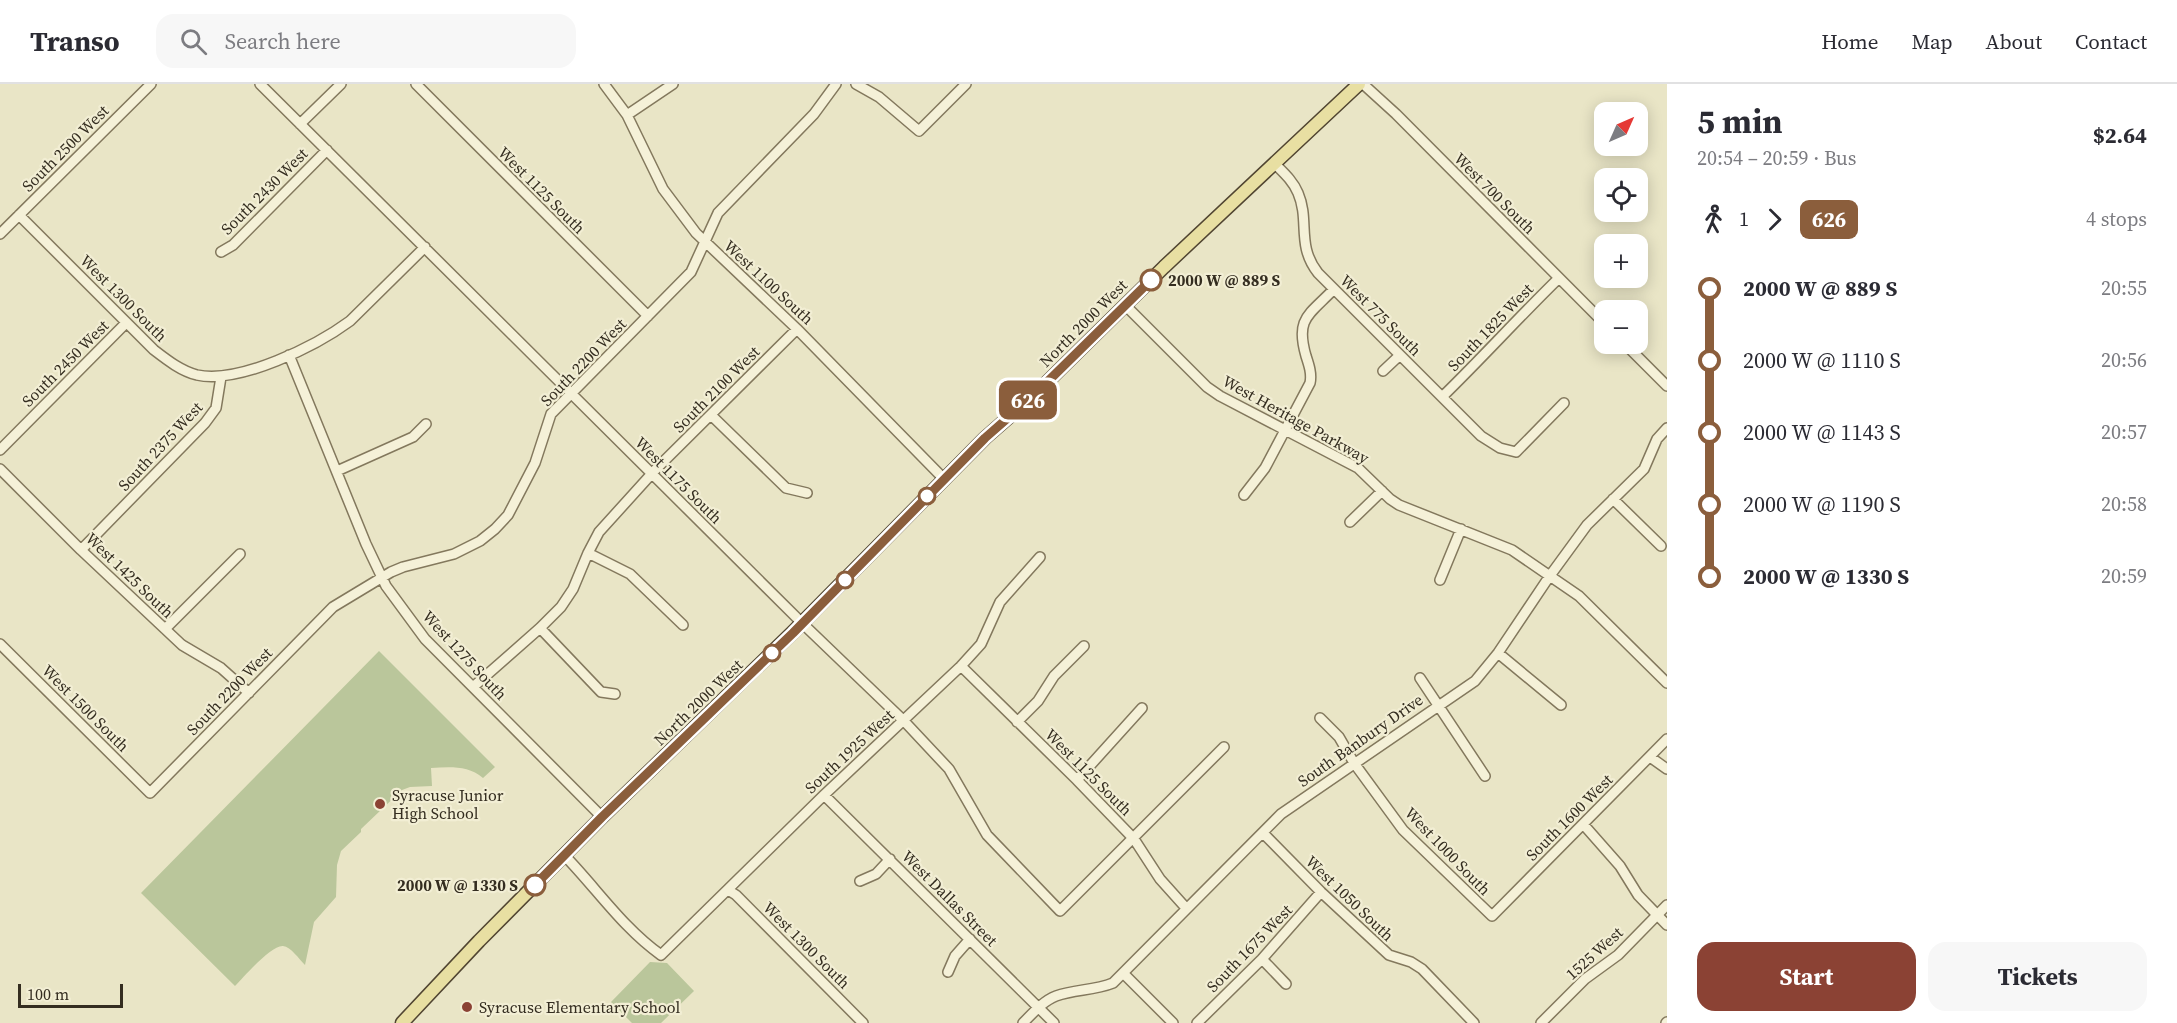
<!DOCTYPE html>
<meta charset="utf-8">
<style>
:root{--surface:#fff;--page:#f7f7f7;--text:#2b2b33;--muted:#7c7c81;--line:#e1e1e2;--accent:#8b4234}
body{margin:0;font-family:"Source Serif 4",serif;background:var(--page);color:var(--text);height:100vh;display:flex;flex-direction:column;font-size:22px;white-space:nowrap}
*{box-sizing:border-box;margin:0}
p{font-size:20px;color:var(--muted)}
.icon{flex:none;width:33px;height:33px;fill:none;stroke:currentColor;stroke-width:2;stroke-linecap:round;stroke-linejoin:round}
.map{position:relative;flex:1;overflow:hidden}
.side{display:flex;flex-direction:column;background:var(--surface);width:510px}
.side>*{flex:none}
.badge{padding:0 12px;border-radius:9px;font-size:21px;line-height:39px}
.needle{width:39px;rotate:45deg}
.controls{position:absolute;left:1594px;top:18px;display:grid;gap:12px}
.controls a{display:grid;place-items:center;width:54px;height:54px;border-radius:12px;background:var(--surface);box-shadow:0 3px 15px #0003;font-size:30px}
.scale{position:absolute;left:18px;bottom:15px;width:105px;box-sizing:border-box;padding-left:6px;border:3px solid #342d20;border-top:0;font-size:16px;line-height:21px;white-space:nowrap;color:#342d20;-webkit-text-stroke:4px #f2eed4;paint-order:stroke}
.map>.badge{position:absolute;translate:-50% -50%;box-shadow:0 0 0 3px #fff}
.legs{display:flex;align-items:center;gap:9px;height:66px;padding:0 30px;font-size:20px}
.legs p{margin-inline-start:auto}
.headline{display:flex;align-items:center;justify-content:space-between;height:102px;padding:0 30px}
h1{font-size:33px;font-weight:700;line-height:45px}
.action{display:flex;gap:12px;margin-top:auto;padding:12px 30px}
.action a{flex:1;height:69px;border-radius:18px;background:var(--accent);color:#fff;font-size:24px;font-weight:700;line-height:69px;text-align:center}
.action a+a{background:var(--page);color:var(--text)}
ul{padding:0 30px;list-style:none}
li{display:flex;align-items:center;gap:21px;height:72px;font-size:22px}
li i{display:grid;place-items:center;width:9px;height:100%;margin:0 8px;background:currentColor}
li i::after{content:'';width:15px;height:15px;margin:-8px;border:4px solid;border-radius:50%;background:var(--surface)}
li p{margin-inline-start:auto}
li:first-child i{background:linear-gradient(#0000 50%,currentColor 0)}
li:last-child i{background:linear-gradient(currentColor 50%,#0000 0)}
header{display:flex;align-items:center;gap:36px;box-sizing:border-box;height:84px;padding:0 30px;background:var(--surface);border-bottom:2px solid var(--line)}
header strong{font-size:28px}
nav{display:flex;gap:33px;margin-inline-start:auto;font-size:21px}
.search{width:420px;height:54px;background:var(--page);display:flex;align-items:center;gap:15px;box-sizing:border-box;padding:0 21px;border-radius:18px;color:var(--muted);font-size:22px}
main{display:flex;flex:1;min-height:0}
.map>svg:first-child{display:block}
.green{fill:#bac69b}
.lines{fill:none;stroke-linecap:round;stroke-linejoin:round}
.minor-casing{stroke:#83785d;stroke-width:12}
.major-casing{stroke:#514531;stroke-width:15}
.minor{stroke:#f5f1d8;stroke-width:9}
.major{stroke:#e8dfa2;stroke-width:12}
.line-1-casing{stroke:#fff;stroke-width:14}
.line-1{stroke:#8b5e3c;stroke-width:9}
.stop-1-dot{fill:#fff;stroke:#8b5e3c;stroke-width:3}
.poi-dot{fill:#8b4234;stroke:#f2eed4;stroke-width:2}
.labels{text-anchor:middle;stroke-width:4.5;stroke-linejoin:round;paint-order:stroke}
.street-label{font-size:16px;fill:#342d20;stroke:#f2eed4}
.stop-label{font-size:16px;font-weight:bold;fill:#342d20;stroke:#f2eed4;text-anchor:start}
.poi-label{font-size:16px;fill:#342d20;stroke:#f2eed4;text-anchor:start}
</style>
<header>
<strong>Transo</strong>
<div class="search"><svg class="icon" aria-label="search" viewBox="0 0 24 24"><circle cx="10" cy="10" r="6"/><path d="M15 15l6 6"/></svg>Search here</div>
<nav><a>Home</a><a>Map</a><a>About</a><a>Contact</a></nav>
</header>
<main>
<div class="map">
<svg width="1667" height="939" viewBox="0 0 1667 939">
<rect width="100%" height="100%" fill="#e9e5c6"/>
<path class="green" d="M379,567l116,116 -12,11c-15,-13 -34,-11 -52,-10l1,18 -22,1 -8,3 -41,39v3l-20,19 -4,14 -1,32 -22,25 -9,43c-6,-6 -14,-18 -22,-19 -12,-1 -39,31 -48,40l-94,-93z
M650,878l17,1 27,28 -33,32h-29l-21,-21z"/>
<g class="lines">
<g class="minor-casing">
<path id="minor" d="M260,0l542,539 102,98 45,48 38,66 73,76 164,-164
M416,0l232,232
M604,0l23,31 36,74 33,44 101,96 147,150
M856,0l23,13 40,34 47,-47
M1363,0l33,30 209,210
M627,31l46,-31
M300,40l41,-40
M1275,80c9,9 18,17 23,29 12,28 -2,52 20,80l163,163 19,12 16,4 48,-49
M19,131l135,135c13,10 27,21 43,25 43,9 119,-29 153,-54l75,-74
M0,150l151,-150
M221,168l12,-7 94,-95
M1125,221l82,82 13,9 138,72 32,31 9,6 113,45 67,46 88,87
M1625,260l42,42
M289,271l77,189 20,42 39,53 177,178
M1383,287l17,-16
M1442,313c40,-39 77,-80 117,-119
M711,331l75,73 21,5
M0,366l126,-127
M0,385l81,81 101,95 39,23 28,25
M337,387l76,-34 13,-13
M1244,411l21,-27 45,-85c2,-9 -1,-18 -4,-27 -11,-38 3,-41 28,-67
M1613,415l48,47
M1350,438l32,-31
M81,466l124,-127 11,-15 5,-31
M588,469l42,21 53,51
M1440,496l21,-51
M540,544l61,64 14,2
M165,545l75,-75
M0,560l150,149 183,-186 58,-35 12,-5 51,-13 26,-13 15,-12 13,-14 27,-52 16,-49 140,-142 27,-59 96,-99 22,-30
M1498,569l63,52
M961,582l116,114 57,59 26,40 26,29
M1420,594l65,98
M473,603l67,-59 21,-21 12,-18 15,-36 11,-21 57,-63 141,-140
M1320,634l19,19 15,26 49,67 89,86 175,-177
M1017,638l21,-21 16,-25 30,-30
M1650,673l17,12
M1077,696l65,-72
M824,711l230,228
M1583,740l37,42 18,29 29,30
M1263,749l58,59 68,63 22,7 11,7 52,54
M565,772c32,33 58,72 96,99l163,-160 137,-129 20,-22 19,-42 40,-45
M860,797l16,-7 14,-15
M728,806l8,5 127,128
M1262,875l24,25
M948,888l7,-16 15,-17
M1124,890l49,49
M1023,939c10,-10 20,-22 33,-27 19,-7 37,-5 57,-13l168,-169 194,-133 23,-28 51,-76 38,-52 57,-56 13,-30 10,-11
M1197,939l65,-64 59,-67
M1541,939l44,-44 33,-24 49,-50
M1666,939l1,-1"/>
</g>
<g class="major-casing">
<path id="major" d="M402,939l77,-82 123,-124 191,-185 192,-194 51,-45 128,-126 195,-183"/>
</g>
<use href="#minor" class="minor"/>
<use href="#major" class="major"/>
</g>
<g class="lines">
<g class="line-1-casing">
<path id="line-1" d="M535,801l67,-68 191,-184 192,-195 51,-45 115,-113"/>
</g>
<use href="#line-1" class="line-1"/>
</g>
<g class="stop-1-dot">
<circle cx="1151" cy="196" r="10"/>
<circle cx="927" cy="412" r="8"/>
<circle cx="845" cy="496" r="8"/>
<circle cx="772" cy="569" r="8"/>
<circle cx="535" cy="801" r="10"/>
</g>
<g class="poi-dot">
<circle cx="380" cy="720" r="6"/>
<circle cx="467" cy="923" r="6"/>
</g>
<g class="labels">
<g class="street-label">
<text transform="translate(65 64) rotate(-45)" y="6">South 2500 West</text>
<text transform="translate(542 106) rotate(45)" y="6">West 1125 South</text>
<text transform="translate(264 107) rotate(-45)" y="6">South 2430 West</text>
<text transform="translate(1495 109) rotate(45)" y="6">West 700 South</text>
<text transform="translate(769 198) rotate(43)" y="6">West 1100 South</text>
<text transform="translate(124 214) rotate(45)" y="6">West 1300 South</text>
<text transform="translate(1381 231) rotate(45)" y="6">West 775 South</text>
<text transform="translate(1083 239) rotate(-45)" y="6">North 2000 West</text>
<text transform="translate(1490 243) rotate(-46)" y="6">South 1825 West</text>
<text transform="translate(583 278) rotate(-46)" y="6">South 2200 West</text>
<text transform="translate(65 279) rotate(-45)" y="6">South 2450 West</text>
<text transform="translate(716 305) rotate(-45)" y="6">South 2100 West</text>
<text transform="translate(1296 335) rotate(29)" y="6">West Heritage Parkway</text>
<text transform="translate(160 362) rotate(-47)" y="6">South 2375 West</text>
<text transform="translate(679 396) rotate(45)" y="6">West 1175 South</text>
<text transform="translate(130 491) rotate(44)" y="6">West 1425 South</text>
<text transform="translate(465 571) rotate(47)" y="6">West 1275 South</text>
<text transform="translate(229 607) rotate(-46)" y="6">South 2200 West</text>
<text transform="translate(698 618) rotate(-44)" y="6">North 2000 West</text>
<text transform="translate(86 624) rotate(45)" y="6">West 1500 South</text>
<text transform="translate(1360 656) rotate(-35)" y="6">South Banbury Drive</text>
<text transform="translate(849 667) rotate(-43)" y="6">South 1925 West</text>
<text transform="translate(1089 688) rotate(45)" y="6">West 1125 South</text>
<text transform="translate(1569 733) rotate(-45)" y="6">South 1600 West</text>
<text transform="translate(1448 767) rotate(46)" y="6">West 1000 South</text>
<text transform="translate(950 814) rotate(45)" y="6">West Dallas Street</text>
<text transform="translate(1350 814) rotate(44)" y="6">West 1050 South</text>
<text transform="translate(807 861) rotate(45)" y="6">West 1300 South</text>
<text transform="translate(1249 864) rotate(-46)" y="6">South 1675 West</text>
<text transform="translate(1594 869) rotate(-42)" y="6">1525 West</text>
</g>
<g class="stop-label">
<text x="1168" y="202">2000 W @ 889 S</text>
<text x="518" y="807" text-anchor="end">2000 W @ 1330 S</text>
</g>
<g class="poi-label">
<text x="392" y="717">Syracuse Junior<tspan x="392" dy="18">High School</tspan></text>
<text x="479" y="929">Syracuse Elementary School</text>
</g>
</g>
</svg>
<div class="controls">
<a><svg class="needle" viewBox="-14 -14 28 28"><path d="M0-13l5 13h-10z" fill="#e53935"/><path d="M0 13l5-13h-10z" fill="#7c7c81"/></svg></a>
<a><svg class="icon" aria-label="locate" viewBox="0 0 24 24"><circle cx="12" cy="12" r="6"/><path d="M12 2v4M12 18v4M2 12h4M18 12h4"/></svg></a>
<a>+</a>
<a>−</a>
</div>
<div class="scale">100 m</div>
<b class="badge" style="left:1028px;top:316px;background:#8b5e3c;color:#fff">626</b>
</div>
<section class="side">
<div class="headline"><div><h1>5 min</h1><p>20:54 – 20:59 · Bus</p></div><b>$2.64</b></div>
<div class="legs"><svg class="icon" aria-label="walk" viewBox="0 0 24 24"><circle cx="13" cy="4" r="2"/><path d="M13 8l-2 6 4 7M11 14l-3 7M7 12l3-4h3l4 4"/></svg>1<svg class="icon" aria-label="forward" viewBox="0 0 24 24"><path d="M9 5l7 7-7 7"/></svg><b class="badge" style="background:#8b5e3c;color:#fff">626</b><p>4 stops</p></div>
<ul>
<li><i style="color:#8b5e3c"></i><b>2000 W @ 889 S</b><p>20:55</p></li>
<li><i style="color:#8b5e3c"></i><span>2000 W @ 1110 S</span><p>20:56</p></li>
<li><i style="color:#8b5e3c"></i><span>2000 W @ 1143 S</span><p>20:57</p></li>
<li><i style="color:#8b5e3c"></i><span>2000 W @ 1190 S</span><p>20:58</p></li>
<li><i style="color:#8b5e3c"></i><b>2000 W @ 1330 S</b><p>20:59</p></li>
</ul>
<div class="action"><a>Start</a><a>Tickets</a></div>
</section>
</main>
